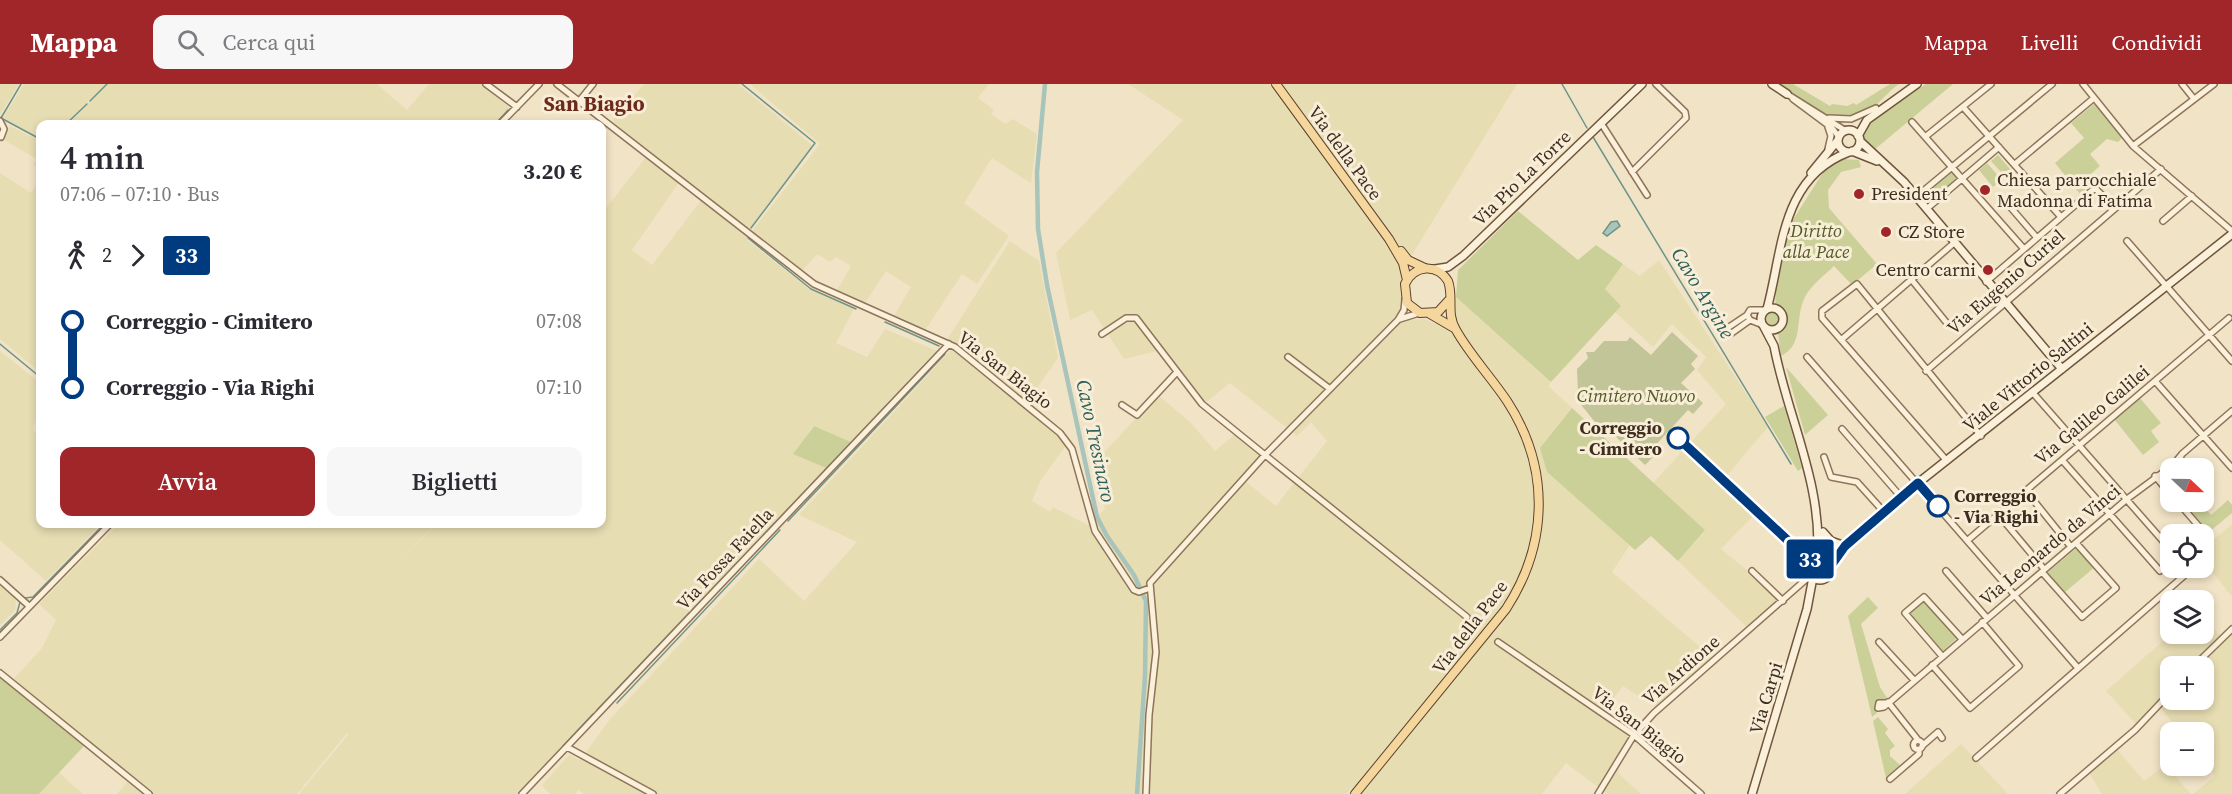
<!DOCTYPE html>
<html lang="it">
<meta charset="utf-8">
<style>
:root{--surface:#fff;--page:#f7f7f7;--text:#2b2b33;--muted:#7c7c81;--accent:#a1262a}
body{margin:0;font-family:"Source Serif 4",serif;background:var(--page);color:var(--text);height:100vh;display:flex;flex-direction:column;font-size:22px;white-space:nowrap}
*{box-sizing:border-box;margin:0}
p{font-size:20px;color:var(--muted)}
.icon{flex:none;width:33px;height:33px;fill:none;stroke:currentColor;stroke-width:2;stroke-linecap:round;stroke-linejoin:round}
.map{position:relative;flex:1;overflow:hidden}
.drawer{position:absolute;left:36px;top:36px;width:570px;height:408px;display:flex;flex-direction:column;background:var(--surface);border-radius:12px;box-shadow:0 3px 9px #0003}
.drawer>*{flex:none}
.badge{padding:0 12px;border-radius:4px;font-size:21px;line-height:39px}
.needle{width:39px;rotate:112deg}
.fabs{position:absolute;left:2160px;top:374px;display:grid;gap:12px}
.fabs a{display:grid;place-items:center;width:54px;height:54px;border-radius:12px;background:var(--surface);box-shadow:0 3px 9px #0003;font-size:30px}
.map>.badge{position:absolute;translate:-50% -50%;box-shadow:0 0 0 3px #fff}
.legs{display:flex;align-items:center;gap:9px;height:66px;padding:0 24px;font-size:20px}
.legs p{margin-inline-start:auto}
.headline{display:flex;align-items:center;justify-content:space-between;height:102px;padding:0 24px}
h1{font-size:33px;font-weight:600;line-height:45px}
.cta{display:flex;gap:12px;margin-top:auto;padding:12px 24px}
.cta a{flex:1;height:69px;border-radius:12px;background:var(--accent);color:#fff;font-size:24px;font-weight:600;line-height:69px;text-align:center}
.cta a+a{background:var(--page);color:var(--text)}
ul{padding:0 24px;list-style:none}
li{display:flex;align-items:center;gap:21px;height:66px;font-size:22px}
li i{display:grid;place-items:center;width:9px;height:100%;margin:0 8px;background:currentColor}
li i::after{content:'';width:15px;height:15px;margin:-8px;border:4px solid;border-radius:50%;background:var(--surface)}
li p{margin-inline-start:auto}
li:first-child i{background:linear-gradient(#0000 50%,currentColor 0)}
li:last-child i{background:linear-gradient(currentColor 50%,#0000 0)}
header{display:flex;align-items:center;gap:36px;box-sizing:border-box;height:84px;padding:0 30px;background:var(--accent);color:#fff}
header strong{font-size:28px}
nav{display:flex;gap:33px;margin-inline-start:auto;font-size:21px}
.search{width:420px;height:54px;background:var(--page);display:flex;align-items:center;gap:15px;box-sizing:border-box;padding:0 21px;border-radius:12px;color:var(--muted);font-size:22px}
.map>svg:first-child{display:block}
.farmland{fill:#e7ddb3;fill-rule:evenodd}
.green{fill:#cbd099}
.cemetery{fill:#c1c598}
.water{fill:#a8c4bb;stroke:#6d9489;stroke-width:1.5}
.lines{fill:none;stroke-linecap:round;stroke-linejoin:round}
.stream{stroke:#6d9489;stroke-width:1.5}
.canal{stroke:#a8c4bb;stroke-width:4.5}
.street-casing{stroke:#8e745a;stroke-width:8}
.secondary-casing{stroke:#70553d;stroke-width:10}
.primary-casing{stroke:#5c422e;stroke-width:10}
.street{stroke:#fbf0da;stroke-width:5}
.secondary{stroke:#fbf0da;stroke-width:7}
.primary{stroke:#f5d79d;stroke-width:8}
.line-1-casing{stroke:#fff;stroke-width:14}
.line-1{stroke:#003b80;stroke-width:9}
.poi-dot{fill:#a1262a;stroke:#f8edd6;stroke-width:2}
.stop-1-dot{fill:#fff;stroke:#003b80;stroke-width:3}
.labels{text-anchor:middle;stroke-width:6;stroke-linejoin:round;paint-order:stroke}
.street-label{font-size:18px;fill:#3d2d1f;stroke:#f8edd6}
.poi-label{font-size:18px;fill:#3d2d1f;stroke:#f8edd6;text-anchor:start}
.park-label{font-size:18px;font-style:italic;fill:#4f5b24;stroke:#f8edd6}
.stop-label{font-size:18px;font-weight:bold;fill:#3d2d1f;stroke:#f8edd6;text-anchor:end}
.water-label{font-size:20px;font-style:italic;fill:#2d5e59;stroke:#f8edd6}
.quarter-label{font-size:21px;font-weight:bold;fill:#6d2a1b;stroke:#f8edd6}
</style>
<header>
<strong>Mappa</strong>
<div class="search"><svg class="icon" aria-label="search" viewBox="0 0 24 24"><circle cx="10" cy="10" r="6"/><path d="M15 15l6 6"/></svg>Cerca qui</div>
<nav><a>Mappa</a><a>Livelli</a><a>Condividi</a></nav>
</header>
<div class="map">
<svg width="2232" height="710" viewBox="0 0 2232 710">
<rect width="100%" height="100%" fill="#f1e3c6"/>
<path class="farmland" d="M0,0h19l-19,31z
M24,0h82l-41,40h-25v14l-37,-20z
M108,0h269l30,26 22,-26h52l28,23 -16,17h-426z
M644,0h94l75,62 -64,83 -133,-104 -3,-5z
M750,0h239l-11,14 16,12 -3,4 14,10 8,-5 24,15 -6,49 -39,-25 -28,45 45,33 -32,48 -15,-10 -36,55 -4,-1 -28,-12 17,-29 -25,-16 -21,32 -28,-13 14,-24 -15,-9 -6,5 -13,-8 -15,17 -50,-40 68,-87z
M1128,0h389l-115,187 -2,20 2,14 -3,9 7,6 18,-1 19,8 13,-10v-20l95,85 -3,4 24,22 -31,40 6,24 83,73 -18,27 102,87 -56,49 -35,-22 -22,29 27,22 -10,36 23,21h-34l-41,-31 -24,31h-193l5,-9 -8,9h-761l-7,-4 -3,4h-25l-8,-9 27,-30 11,5 31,-42 148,-159 45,42 53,-59 -58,-27 152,-165 13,8 104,85 -28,38 -8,20 18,11 3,-5 35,18 17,-16 -10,-47 63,-67 32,27 25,29 21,-18 28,22 -20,25 32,26 51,-65 -16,-19 -14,14 -67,-53 -25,20 -44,-53 -37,9 -32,-49 -22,10 -14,-67 127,-133z
M10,42l30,15v28l-7,-5 4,-5 -35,-20z
M647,72l33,25 -48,69 20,15 50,-66 45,35v6l62,49 45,20 -18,34 31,14 18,-28 52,22 -86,91 -38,-16 -19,28 32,14 -309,326h-218l49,-59 -1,-2 -50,61h-145l-139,-114 29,-32 14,-28 -17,-16 79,-80h317l-36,38 37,-38h166v-319l4,3z
M0,89l31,20 9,-14v193l-40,-33z
M1010,157l29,20 19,97 -31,44 -79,-64z
M1659,176l109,167 -43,51 33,33 -37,38 62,51 -34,29 -71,-68 27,-31 -52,-47 73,-79 -29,-34 9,-13 -34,-33 -19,23 -38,-35 5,-7 -15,-16 18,-25 17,12z
M0,267l40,32v32l-7,11 1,5 6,5v88h61l-55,57 -46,-41z
M2232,440v73l-28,-36v-13z
M0,500l15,14 1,5 -1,7 -15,15z
M2204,533l19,22 9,-8v163h-39l22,-18 -11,-14v-30h-24l-20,-25 -23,18 -31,-34 66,-58h32zM2170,582h34v33h-34z
M1961,660l47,50h-103z
M2117,665l27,32 21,-16 26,29h-89l-14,-23z
M59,688l9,9 15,13h-44z
M127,698l15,12h-25z"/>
<path class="green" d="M1778,0h15l37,22 2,-2 15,2 7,-3 2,2 34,-21h9c-9,6 -16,15 -24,22 -38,27 -65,-1 -97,-22z
M1926,0h27l-79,66 -9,-5 -2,-11 4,-11z
M2094,20l28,34 -4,4 -11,-3 -17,15 10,12 -14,12 5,6 -11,10 -25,-31 29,-25 -13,-15z
M1998,71l18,21 -6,6 -19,-21z
M1844,75l15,1 2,7 -20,5 -13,18 1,18 48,56 -25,21 -18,-19c-9,9 -24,20 -29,31 -11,21 0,47 -24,59l-4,-30h-9l-5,-8 5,-7h7l1,-32 13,-53 33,-52 11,-10z
M1987,79l15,17 -9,7 -14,-17z
M1951,88l6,7 -29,24 -6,-7z
M1518,127l60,49 18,-15 27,19 -18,25 16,17 -70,76 -95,-85 2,-27z
M1786,283l42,48 -23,20z
M2140,314l21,25 -10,8 8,11 -16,13 -29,-36z
M1784,322l18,62 -4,3 -33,-54z
M1572,324l133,122 -27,31 -27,-25 -16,14 -88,-78 -7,-24z
M814,342l37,16 -25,26 -33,-14z
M2228,416l4,5v8l-23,19 -23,-27 5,-4h8l12,14z
M2079,462l17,20 -32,27 -17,-20z
M1868,513l10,11 -17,16 19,63 7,11 -12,6 2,9 -5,4 -24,-101z
M1924,515l34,38 -16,15 -34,-38z
M0,594l84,68 -45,48h-39z
M1878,633l10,12 -3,4 10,13 -5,4v6l10,9 -14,13 -13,-57z"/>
<path class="cemetery" d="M1672,248l26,24 -7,8 4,5 -14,14 22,20 -10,11 -5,-4 -37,40 4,5 -10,10 -34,-33 -4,3c-5,-3 -25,-30 -32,-37l3,-5 -1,-24 11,-11 -2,-6h8l10,-11h23l3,-4 21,18z"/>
<path class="water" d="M1617,137l3,5 -13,10 -4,-3 8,-11z"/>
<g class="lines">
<path class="stream" d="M21,0l-20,34 39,21
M742,0l73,59 -64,85
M1562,0l25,44
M90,17l17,-17
M66,40l21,-20
M495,40l13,-14
M1593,53l198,327
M748,154l63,51 45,20
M885,238l54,24
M0,260l40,33
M40,338v8
M788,437l157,-167
M25,514l8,-1 71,-73
M692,526l248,-261
M0,546l17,-17 3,-11
M617,619l163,-173
M597,626l92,-97
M563,662l30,-32"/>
<path class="canal" d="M1045,0l-8,88 1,57 9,56 50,232 10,19 27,39 12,26 -1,75 -8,118"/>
<g class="street-casing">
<path id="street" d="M486,0l31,23
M557,0l257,200 141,63 105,86 12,16 23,82 39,59 5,2 11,-4
M2083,0l50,62 99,85
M2182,0l12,15
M1787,10l59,37
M1793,15l39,29 7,9
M580,16l13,-16
M1963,23l98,110
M1829,34l22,1 25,-11
M0,37l4,8 -3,8
M1912,38l112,127
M1601,39l46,72
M500,40l39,-40
M1925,53l66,-53
M2133,62l81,-62
M1828,65l3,-13 -3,-9
M2015,80l79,-66
M1632,88l54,-54 -1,-6 -29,-28
M1916,113l136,-113
M2006,118l31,36
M1930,122l69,-59
M2163,137l29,-25
M2127,157l105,120
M1911,195l35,43
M1986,198l109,-94 20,20
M1747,231l-21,14 -1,5 4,1 21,-15
M1400,235l19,-6
M1763,241l-13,-5 -3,-5 3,-5h16
M1102,250l24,-16h10l66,86 63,51 133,-135 6,-10 1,-10
M1841,256l113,-97
M1288,273l42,32
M1807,273l271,311
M1926,287l235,-202
M2155,297l77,87
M2033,309l137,156
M1122,321l15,10 40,-43
M1842,345l59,68
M1678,354l135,123
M1824,373l7,20 26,5 27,30
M2062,376l98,111
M1947,377l-125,-143v-7l35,-27 124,152
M2176,384l5,-12
M2155,392l15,18
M2157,392l13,-4
M2026,407l45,56
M2177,417l25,29
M1998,430l46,55
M1968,456l261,-222
M1752,487l31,30
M1946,487l41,47
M2042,488l40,45 34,-29 -40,-45
M0,496l29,26
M1802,496l8,-11
M0,553l110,-113
M1498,558l136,93 67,59
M1879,558l35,38
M1942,572l-37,-43 19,-16 38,42
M1932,581l38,43 49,-42 -37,-44
M2194,582l38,-37
M0,589l149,121
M1888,618l30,38
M1887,619h-8l-1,5 6,-1 243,-208 46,-34 9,-11 50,-43
M1913.5 661a4.5 4.5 0 1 1 9 0a4.5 4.5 0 1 1-9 0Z
M1922,662l16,-14 4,6
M567,663l86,47
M1976,674l218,-191
M1890,695l29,-25v-5
M522,710l427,-450
M1146,710l3,-79 7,-63 -6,-69 115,-128 202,162
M1598,710l36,-59 20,-22 157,-138
M2060,710l75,-64 35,-37"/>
</g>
<g class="secondary-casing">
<path id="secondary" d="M1772,0l15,10
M1838 57a11 11 0 1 1 22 0a11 11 0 1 1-22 0Z
M1858,52l9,-16 50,-36
M1860,57l44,41 158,187
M1852,67l25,10
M1811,89l27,-33
M1435,185l13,-2 15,-11 179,-172
M1761 235a11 11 0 1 1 22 0a11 11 0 1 1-22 0Z
M1767,225c16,-58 13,-131 82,-157
M1764,243l10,19c13,70 50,141 43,213
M1823,448l8,9 14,5
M1823,449l2,27
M1809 485a11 11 0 1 1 22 0a11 11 0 1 1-22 0Z
M1827,477l91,-78 314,-249
M1752,710l55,-185 6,-32"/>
</g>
<g class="primary-casing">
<path id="primary" d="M1276,0l113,155 14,24 4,17
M1401,167l7,9 17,8
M1430,230l24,14
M1355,710l151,-185c43,-66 44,-142 1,-208 -16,-24 -37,-46 -51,-71 -10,-16 -2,-33 -8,-49 -11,-18 -34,-16 -43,3l2,19 13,10 18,-1 11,-12"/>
</g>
<use href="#street" class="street"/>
<use href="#secondary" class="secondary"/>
<use href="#primary" class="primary"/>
</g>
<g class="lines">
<g class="line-1-casing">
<path id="line-1" d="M1678,354l119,111 16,12 12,-2 5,8 15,-21 73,-63 20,23"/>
</g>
<use href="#line-1" class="line-1"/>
</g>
<g class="poi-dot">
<circle cx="1985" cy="106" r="6"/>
<circle cx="1859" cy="110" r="6"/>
<circle cx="1886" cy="148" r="6"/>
<circle cx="1988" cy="186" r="6"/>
</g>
<g class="stop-1-dot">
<circle cx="1678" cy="354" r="10"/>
<circle cx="1938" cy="422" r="10"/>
</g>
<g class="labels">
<g class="street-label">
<text transform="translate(1345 69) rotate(54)" y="6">Via della Pace</text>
<text transform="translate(1522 94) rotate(-44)" y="6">Via Pio La Torre</text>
<text transform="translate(2006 198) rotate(-41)" y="6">Via Eugenio Curiel</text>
<text transform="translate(1005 286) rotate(38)" y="6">Via San Biagio</text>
<text transform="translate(2028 293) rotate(-39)" y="6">Viale Vittorio Saltini</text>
<text transform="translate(2092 331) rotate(-40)" y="6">Via Galileo Galilei</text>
<text transform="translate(2050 461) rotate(-40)" y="6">Via Leonardo da Vinci</text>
<text transform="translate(725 475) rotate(-47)" y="6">Via Fossa Faiella</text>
<text transform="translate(1470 543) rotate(-53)" y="6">Via della Pace</text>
<text transform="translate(1681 586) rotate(-41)" y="6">Via Ardione</text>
<text transform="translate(1766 614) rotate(-73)" y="6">Via Carpi</text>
<text transform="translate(1639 641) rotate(38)" y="6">Via San Biagio</text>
</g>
<g class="poi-label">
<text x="1997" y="102">Chiesa parrocchiale<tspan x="1997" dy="21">Madonna di Fatima</tspan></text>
<text x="1871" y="116">President</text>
<text x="1898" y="154">CZ Store</text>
<text x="1976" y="192" text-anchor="end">Centro carni</text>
</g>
<g class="park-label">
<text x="1816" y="153">Diritto<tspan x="1816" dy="21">alla Pace</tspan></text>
<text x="1636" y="318">Cimitero Nuovo</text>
</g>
<g class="stop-label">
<text x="1662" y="350">Correggio<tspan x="1662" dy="21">- Cimitero</tspan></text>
<text x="1954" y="418" text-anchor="start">Correggio<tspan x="1954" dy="21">- Via Righi</tspan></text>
</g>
<g class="water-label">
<text transform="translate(1703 209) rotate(59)" y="7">Cavo Argine</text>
<text transform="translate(1096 357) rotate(78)" y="7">Cavo Tresinaro</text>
</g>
<g class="quarter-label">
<text x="594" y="27">San Biagio</text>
</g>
</g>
</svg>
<div class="fabs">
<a><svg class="needle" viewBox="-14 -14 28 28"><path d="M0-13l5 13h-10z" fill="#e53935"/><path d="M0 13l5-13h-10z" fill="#7c7c81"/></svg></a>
<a><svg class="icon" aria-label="locate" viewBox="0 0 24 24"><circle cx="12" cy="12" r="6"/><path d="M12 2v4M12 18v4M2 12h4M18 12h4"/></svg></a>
<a><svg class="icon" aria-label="layers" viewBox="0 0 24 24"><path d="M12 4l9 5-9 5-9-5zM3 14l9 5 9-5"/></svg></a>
<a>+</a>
<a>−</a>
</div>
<b class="badge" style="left:1810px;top:475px;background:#003b80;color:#fff">33</b>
<section class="drawer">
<div class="headline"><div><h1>4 min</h1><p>07:06 – 07:10 · Bus</p></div><b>3.20 €</b></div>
<div class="legs"><svg class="icon" aria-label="walk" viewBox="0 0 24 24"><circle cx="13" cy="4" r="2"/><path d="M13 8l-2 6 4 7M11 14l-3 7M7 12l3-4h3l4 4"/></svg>2<svg class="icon" aria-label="forward" viewBox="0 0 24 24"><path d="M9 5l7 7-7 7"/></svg><b class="badge" style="background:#003b80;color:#fff">33</b></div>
<ul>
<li><i style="color:#003b80"></i><b>Correggio - Cimitero</b><p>07:08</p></li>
<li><i style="color:#003b80"></i><b>Correggio - Via Righi</b><p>07:10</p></li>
</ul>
<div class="cta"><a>Avvia</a><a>Biglietti</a></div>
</section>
</div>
